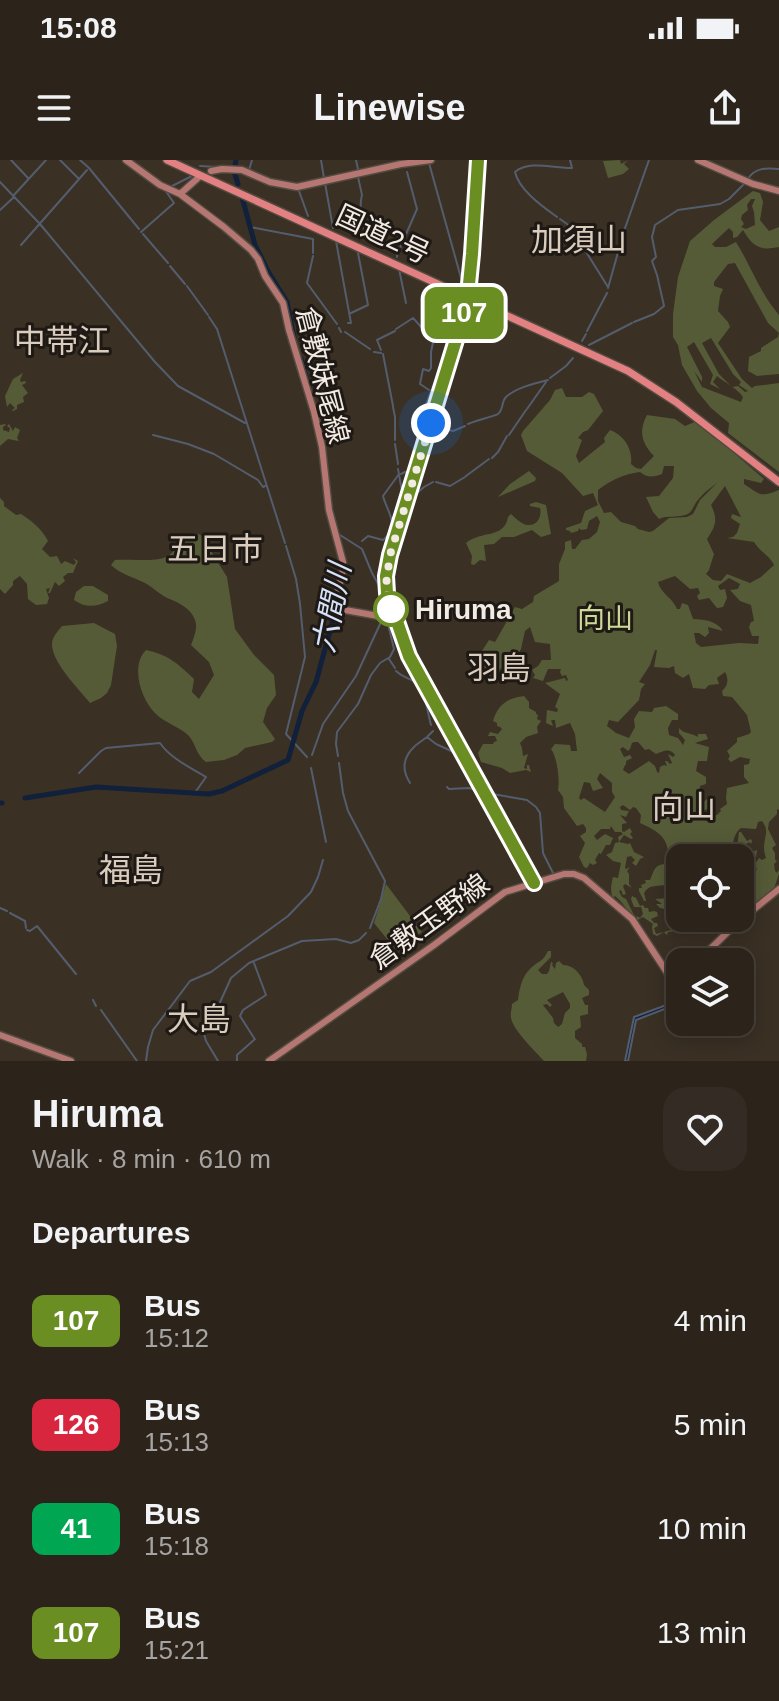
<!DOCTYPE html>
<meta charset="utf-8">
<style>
:root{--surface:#2c241b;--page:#342c24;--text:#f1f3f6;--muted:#a6a4a3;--line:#48413a}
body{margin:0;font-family:Arial,"Noto Sans JP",sans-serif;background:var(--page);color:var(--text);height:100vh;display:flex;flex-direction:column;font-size:30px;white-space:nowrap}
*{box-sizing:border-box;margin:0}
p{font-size:26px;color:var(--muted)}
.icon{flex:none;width:44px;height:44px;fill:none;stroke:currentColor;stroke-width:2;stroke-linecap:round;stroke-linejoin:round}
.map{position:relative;height:901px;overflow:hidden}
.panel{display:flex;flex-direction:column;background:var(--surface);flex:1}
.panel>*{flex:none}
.badge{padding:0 16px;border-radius:12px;font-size:28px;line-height:52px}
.fabs{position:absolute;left:666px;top:684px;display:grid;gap:16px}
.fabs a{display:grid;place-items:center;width:88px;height:88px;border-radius:16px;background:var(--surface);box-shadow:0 4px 20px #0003,0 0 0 2px var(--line);font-size:40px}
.you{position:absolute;width:40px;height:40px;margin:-20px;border:6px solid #fff;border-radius:50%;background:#1a73e8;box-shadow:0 0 0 12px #1a73e833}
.map>.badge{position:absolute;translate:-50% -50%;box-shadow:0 0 0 4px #fff}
h2{padding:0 32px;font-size:30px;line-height:72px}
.round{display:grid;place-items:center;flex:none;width:84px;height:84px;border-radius:24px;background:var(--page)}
.summary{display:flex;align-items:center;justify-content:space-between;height:136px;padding:0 32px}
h1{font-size:38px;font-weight:700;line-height:60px}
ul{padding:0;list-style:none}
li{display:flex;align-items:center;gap:24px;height:104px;padding:0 32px}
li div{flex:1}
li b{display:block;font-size:30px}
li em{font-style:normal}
li .badge{min-width:88px;font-weight:700;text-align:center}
.status{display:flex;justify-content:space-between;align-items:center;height:56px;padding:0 40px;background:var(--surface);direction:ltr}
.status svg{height:22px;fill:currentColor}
header{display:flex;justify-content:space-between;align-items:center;height:104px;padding:0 32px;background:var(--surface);font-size:36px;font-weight:700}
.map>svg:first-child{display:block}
.green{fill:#555b37;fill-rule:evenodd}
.water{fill:#11203b;stroke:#545d6e;stroke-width:2}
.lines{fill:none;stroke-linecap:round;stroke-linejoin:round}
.stream{stroke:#545d6e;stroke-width:2}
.river{stroke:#11203b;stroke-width:5}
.major-casing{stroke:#534b41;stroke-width:9}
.highway-casing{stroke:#534b41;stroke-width:10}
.major{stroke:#b67772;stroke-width:6}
.highway{stroke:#e38182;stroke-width:7}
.line-casing{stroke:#fff;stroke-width:18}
.line{stroke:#6b8e23;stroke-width:12}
.walk{stroke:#f2ebe4;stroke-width:8;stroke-dasharray:0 14.4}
.stop-dot{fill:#fff;stroke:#6b8e23;stroke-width:4}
.labels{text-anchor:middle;stroke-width:6;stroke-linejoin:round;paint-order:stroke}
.street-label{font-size:28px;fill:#f2ebe4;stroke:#1e1914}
.stop-label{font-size:28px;font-weight:bold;fill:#f2ebe4;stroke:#1e1914;text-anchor:start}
.park-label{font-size:28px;fill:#ced997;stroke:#1e1914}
.water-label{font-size:30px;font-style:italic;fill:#d5e3fa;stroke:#1e1914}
.quarter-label{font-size:32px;fill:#dacdbe;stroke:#1e1914}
</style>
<div class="status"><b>15:08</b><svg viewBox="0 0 49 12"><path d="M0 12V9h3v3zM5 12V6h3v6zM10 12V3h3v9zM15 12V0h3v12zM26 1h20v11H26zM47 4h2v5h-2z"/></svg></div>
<header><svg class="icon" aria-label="menu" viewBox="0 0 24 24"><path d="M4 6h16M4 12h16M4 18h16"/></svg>Linewise<svg class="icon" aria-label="share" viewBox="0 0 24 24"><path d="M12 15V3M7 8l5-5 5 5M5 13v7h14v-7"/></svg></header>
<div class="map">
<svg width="779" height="901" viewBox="0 0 779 901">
<rect width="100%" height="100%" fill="#3a3024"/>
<path class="green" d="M620,0l1,4 7,-4 -4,4 5,5 -6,5 -15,4 -5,-17z
M753,31l7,2 3,9 -3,18 9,11 10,-4v20c-19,4 -26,0 -36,-17l-6,7 -4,1v-6l-4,-4 -17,16 3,3h11l10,-5c15,24 24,51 43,73v59l-22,2 -9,-5 1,-14 12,-6v-3l17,-11 1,-4 -11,-10 -33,-60 -7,1 -14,18v4l9,3 -3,7 -2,15 10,11 2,5 -12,16 24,36 10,9 3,-2 24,-3v89l-51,-39 1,-10 -18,-15 -14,-17 -15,-26 -4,-20 -5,-8v-23l5,-37 12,-36 24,-21zM751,39h4l-3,7 2,6 1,13 -9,4 -5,-2 3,-3 -3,-5 1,-4 6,-5 -1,-5zM711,178l22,36 8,8 -2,3 9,6 -3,1 -7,-6 -6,1 -13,-13 -17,-31zM694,182l19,33 -3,9 10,5 -7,-7 4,-6c8,7 20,12 26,21l-2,5 -39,-15 -8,-16 8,11v-5l-15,-30z
M23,213l-3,7 1,2 4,-1 1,2 -4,2 6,8 -5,4 1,5 -7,3v4l-4,2 -1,-1 3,-2 -5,-5 -3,4 -2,-11 8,-17z
M562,228l4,9h16l7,-5 5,2 9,17 -15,19 -5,2 -5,6 4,2 -6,16 3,7 26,-21 -1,-4 6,-8c14,5 23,19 21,34l5,4 5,1 13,-13c-12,-12 -16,-25 -7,-41l28,4 10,7 12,-5 67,58 -3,4 -17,-4v5c18,12 16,13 35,6v320l-2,-1v5l-8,8 -1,7 8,16 -4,3 3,5v7l2,1 -3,3 1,7 2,2 2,-3v4l-8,23 -24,15 -20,16 -15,2 -11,-1 -7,4 -12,-3 -14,2 -1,3 -3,-3 -7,4 -4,-2 -1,-7 1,-3 -10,-7 -7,4c-8,-8 -11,-17 -21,-25l-2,2c-3,-7 -2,-13 0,-21l5,1 3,-15 -8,-2 -7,-6 6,-3 3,-9 4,-1 -1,-5 5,-3 -2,-2h-6l-4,-6 -1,3h-9l-7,7 3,4 8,-6 8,4 -3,7h-4l-5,9 -2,-1 -4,7 2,3 -4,2 -3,-2 -3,5 -3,-1 -5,-10 6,-14 -5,-7 6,-4v-4l-3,-4 -6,2 -13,-18 -1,-11 -5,-7c2,-11 -1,-33 -7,-41l4,-5 15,1 1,6h6l-2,-17 -5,-11 -14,5 -1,-8h-4l2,6 -7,-3 1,-13 10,2 1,-3 -3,-2 5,-13 -15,-11 20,-5 1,3 2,-1 -2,-5 -4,1 -2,-4 1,-3h-13l-5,12 -10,-3 2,-3 -3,-5 6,-4 4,-6h9l-1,-16 -15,-2 -5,-15 -5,4 -4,18 -9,16 -2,-1 -5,7 -3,-3 -3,2 2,6 -17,2 -6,-3 -3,-13 14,-22 6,2 20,-35 7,2 11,-7 1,-6 25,-15v-17l6,-15v-7l6,-2 1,9h3l7,-9 7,-1 8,-7 3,-10 -3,-6 -8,5 -2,8 -6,1 -2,-2 -1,3 -7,2 -1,-2 -4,-1v-2l15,-5 4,-12 13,-6 -5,-12 -10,3 -21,-23 -35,-22 -6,-16 2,-4 27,-31 5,-10zM664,306h10l-1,12 -14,18 -13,1 7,15 6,7c8,-4 17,-1 26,-4 8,-2 8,-10 13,-15 5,-7 14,-13 20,-18l-18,18 -7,14 -6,3 -18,1 -16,13 -4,1 -11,-3 -3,-3 -14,-4 -10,-10 -7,1 -6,-12v-11c13,-10 26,-16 42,-18 7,6 14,5 22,2zM725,326l16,31 -9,-3 -1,4 9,6 -3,9 -4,4 -6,1 27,4c6,10 15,13 20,23l-13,12 -11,6 -23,-9 -6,7 -8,-1 -7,-6 3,-4 5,-16 -7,-15c9,-13 11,-20 4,-34zM675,416l15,13 8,-1 2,5 -3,3 2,4 10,-2 8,10 6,-1 4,-9 -2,-9 -5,1 -2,-4 11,-8 11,6 -2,5 -8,1 10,11 11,4 3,16 -3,1 -2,5 3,9h7l-1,8 -19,-1 -38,4 -5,-4 -2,-10h5l6,4 4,-4 -1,-6 15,4c-7,-11 -18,-11 -30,-12l-5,-14 -6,-2 -2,6h-3c-4,-11 -16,-15 -19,-27zM655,490h2l-3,17 15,1 5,-2 1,7 8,5 6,-4 4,14 12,1 4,-4 10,-1 -2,-6 8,-6c4,7 3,14 -3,19l1,5 9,1 15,18 4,17 -2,2 -12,4v4l-10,9 3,5 -2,3 3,3 9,-5 10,2 -1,5 -5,1v12l5,6 -22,5 -1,10 1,6 -7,5 1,2 -4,4h-5v4l-2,3 -11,-4 -1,-5 12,-5 -2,-10 -10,9 2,-21 6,-2v-7l-10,-6 2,-10h9l2,-14 -14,-4 13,-4 -2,-5h-8v3c-6,-4 -14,-3 -19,-9v5l6,7 -2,5 -5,-7 -9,-3 -1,-7 4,-8h6v-6l-12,-8 -12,2 -2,4 -13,-1 -5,8 1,8 -6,11 -13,-5 -9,-7 2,-6 9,2 21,-22 2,-11 4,-5 -6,-2 11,-17zM634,582h4l7,8 4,-1 7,5c7,-2 13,-7 19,1l-2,2 -5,-3 4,9 -2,1 -3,-3h-2l2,5 -3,-1 -4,2 -1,6 -2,-1 -2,-6 -6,-5 -20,13 -6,-4 1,-3 2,-3v-3l6,-3 -2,-3 -6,2 -4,-8 3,-2 5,4 2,-2 2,-6zM600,613l12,10v9l3,5 -10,15 -21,-14 -3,2 -2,-2 5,-16 6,1 3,8 10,-3 -6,-9zM623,645l7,5 3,-3 3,1 5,7 -1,8c22,10 30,16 28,41 -14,0 -13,5 -18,16h-5l1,3 -5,2 1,3h-3v3l5,10h2l-2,-8c5,-9 12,-6 20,-8l9,-7 3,7 -7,4v9l-14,1 7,5h-6l4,4 14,3v4h3l2,4v9l-23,6 -2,-6 4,-2 -1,-3h-3l-3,-4 7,-3 -1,-4 -3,-1 -5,1 -1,-4h-3l-2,-3 -3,1 -4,-8 -4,-2 -1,3 3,8h7l2,7 -3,4 -3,-2 -1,3 -10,-20 -4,-2 -3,-6 2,-1 2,5 3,-1 -3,-8 2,-2 7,4 -3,-4v-10l-2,-3 3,-4 -4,2 -1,-1 2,-11 4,-1 4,4 -3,3 4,3 4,-7 4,-2 -10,-5 -4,-9 -2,1 -9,-2 5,-7 7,4 2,-1 -3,-4 2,-2 -2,-4 -6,4 -2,-1v-7l5,-1 -7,-8 6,2 3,-6 -8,-1 -1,-3zM762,661c8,10 2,16 2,26 0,4 1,8 2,11l-4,2 -3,-2 -4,6 -1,-6 2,-1 1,-7 -6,3 -6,-8 4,-3 2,2 1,-3 -1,-2 -4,2 -6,-9h-2l-2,16 9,7v2h-9c-7,-8 -4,-23 4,-29l15,1 2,-7zM724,687l10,11h6v8l16,1 1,3 -13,2 -4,3v6l5,1 -1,7 2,2 4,-1 4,3c-3,10 -13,15 -14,25h-4l-7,5 -1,-5h-7v4l-2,2 -6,1 5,-2v-3l-2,1 -3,-3h-11l-1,7 -3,1 2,3 -8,3 -3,-7 2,-3 -4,-4h-7v-5l-6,-3 4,-7 -3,-2 2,-5 -5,-6h8v-32h36l6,-4v-6z
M5,264l1,1 -3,2v3l6,2 1,-4 -3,-2 2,-2 4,7 2,-4 5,3 -3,8 2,3 -11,-2 -8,7v-21z
M529,311l7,7 -1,3 -37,16 12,-13z
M0,338l4,4v4l12,9 5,-1c11,7 21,15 27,27l-6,8 8,8 7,-1 4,8 4,-3 9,4 2,-3 -3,-4 5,3 -5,12h-5l-5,4 2,4 -6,5 -4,-4 -5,11h-2l2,-5 -4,1 3,9 -2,6 -11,1 -8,-6 -1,-15 -7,-8 -7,5v4l-8,9 -5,-5z
M536,342l10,3 5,29 -10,3 -9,-7 -18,7h-12l-8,7 -10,1 2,16 -6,-1 -6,5 -3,-1 1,-8 -6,-13c16,-13 38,-4 42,-26l3,-3c4,4 11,10 16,11 11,1 15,-9 13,-17l-10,-2v-2z
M195,373l6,2 26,42 8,52 19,26 20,20 2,20 -9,13 -4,14 12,17 -3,3 -27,6 -8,7 -13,5 -18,2c-10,-7 -10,-18 -17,-26 -9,-9 -24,-13 -33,-22 -15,-14 -26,-48 -10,-64 23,5 31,13 48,29l-2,13 7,7 15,-24 -5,-13 -18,-17c3,-8 7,-17 4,-25 -4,-11 -14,-16 -23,-20 -10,-3 -18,-12 -27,-17 -12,-6 -23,-8 -34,-18l4,-5c12,-1 42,2 51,-3 13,-7 12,-19 29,-24z
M84,426h9l15,9v6c-11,6 -23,7 -34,-1l2,-8z
M94,463l21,11 2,12 -6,39 -4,8 -6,5 -11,5c-12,-15 -39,-41 -38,-60 1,-7 6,-12 10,-17z
M524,536l5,6v6l7,4v2l2,1 -1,4 4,2 -4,6 1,6 -12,4 -6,6 2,5 1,8 5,-2 -4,14 3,1v-4h2l2,7 -5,-2 -16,3 -8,-5 -21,-6 -3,-9 5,-9h10l1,-2 3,-1 -2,-5h-7l2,-4 8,2 4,-5 -2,-2 -3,-1v-3l-4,-2c5,-16 14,-23 31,-25z
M386,724l36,48 -26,18 -22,-27z
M548,791h3v6l-13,13 4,4h5l2,-3 2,-9 2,1 -1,2 3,4 1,-6 3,-2 4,4c12,0 20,12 21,20l5,5v5l-7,3 3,7h3v9l-8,2 1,11 -6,4v7l7,6v3h3l2,7 -1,7h-42c-9,-10 -31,-31 -33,-43 -1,-5 1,-9 1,-14l6,-4c1,-10 4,-24 12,-31 10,-10 11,-5 18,-18zM563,832l7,12v4l-5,5 -3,11 -4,3 -4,-4 -1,-5 -10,-13 4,-1 3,3 2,-2 -5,-5z
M752,819l4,7 -16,26v-27z"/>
<path class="water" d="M680,840v3l-44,17 -8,41h-3l9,-44z"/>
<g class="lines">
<path class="stream" d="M11,0l17,18
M60,0l19,19
M80,0l9,8 50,61
M321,0l3,18
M356,0l2,9
M429,3l34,122
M200,6l18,1
M249,10l3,-10
M358,17l4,18c-4,14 2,31 5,45
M748,19c7,-12 19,-11 31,-10
M0,22l40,42 115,138 23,24 67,37
M325,23l8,45
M172,26l20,-10
M299,31l9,25
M14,35l32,-35
M0,50l14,-13
M557,57c-15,-11 -38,-27 -42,-45 14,-12 37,-4 57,-4l-2,-8
M560,59l7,5 9,12
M250,67l63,12v14
M141,72l33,-29 -9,-13
M143,74l25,29
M578,79l30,48
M336,81l15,82h-3
M21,85l66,-75
M400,88l17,-39 -10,-37
M397,93v4
M313,96l-6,27 30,41
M170,106l15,18
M399,109l7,34
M187,126l21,29
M608,128l16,-57 25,-71
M351,153l17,-8 -10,-52
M209,157l8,12 68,214
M634,162l20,-8 10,-8 -7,-31 -5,-14 4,-4 -4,-20 3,-12 23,-15 42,-6 9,-5 16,-16
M339,168l2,4
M396,169l17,-11 12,13
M587,171l20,-38
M345,172l25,17
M427,174l6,8 -2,10v16l-2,3 -6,-2 -3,15 9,6
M582,181l4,-7
M589,185l43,-22
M381,190l-4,-10 18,-9
M374,192l7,1
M383,194l10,52
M550,218l16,-12 7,-8
M393,247l2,10v23
M527,249l19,-27
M468,264c6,-3 27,-8 30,-10 6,-5 3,-12 8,-17 11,-10 28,-13 42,-17
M433,265l20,6 12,-5
M418,270l2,-10 40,-105 3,-13
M419,274l3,7
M153,275l35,9 26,10 44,26 5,7 2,-1
M509,275l17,-25
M395,284l3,20
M492,298l6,-6 9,-16
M398,309l6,34
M401,314l4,-2 8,2
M466,316l23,-17
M436,322l14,4 15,-9
M409,340l15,-13 9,-5
M340,375l22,14 10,24 14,25
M362,381l6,-5 15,4c18,-15 4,-28 0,-44l16,-22
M286,386l10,33 4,25 5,53 -19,77 21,23
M383,453l1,-14
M389,499l6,9
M396,511c6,6 11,6 17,10 13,9 14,30 18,44
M428,576l5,-5
M416,585l11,-8 9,7 24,11
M312,595l11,-31 33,-48 25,-54
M338,596l-2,-12 1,-12 21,-28 13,-29 9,-12 10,-6 4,-8 -5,-21 2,-11 -3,-13
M468,597l7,5 1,9
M339,603l4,30 5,18 37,70 -4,18 -11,29
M311,608l15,74
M79,613l22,-22 5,-3 54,-5c10,15 31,25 46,34l-12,17
M410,623c-9,-14 -7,-26 5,-37
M447,627l2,2 20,-1 11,3
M487,633l40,7 9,7 4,6 3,40 10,20
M0,748l7,3
M10,753l15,8 1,7
M27,770l3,1 7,-5 39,48
M254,803l12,32 -23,15 -3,6 14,22
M93,840l3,6
M101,850l36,51
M146,901l2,-14 5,-17 37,-49 21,-9 77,-56 23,-24 7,-15 5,-17
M218,901l-12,-20 -4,-15 15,-17 14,-31 18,-15 53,-22 34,-2 15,4 8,-3 7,-7
M237,901v-6l18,-16"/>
<path class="river" d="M236,0l-2,11 4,13
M242,37l13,48 14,28 18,29 7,36
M301,199l6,21
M25,638l71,-11 113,7 13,-3 66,-31 14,-49 14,-29 21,-77
M0,643h2"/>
<g class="major-casing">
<path id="major" d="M126,0l34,25 20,9 44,33 27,23 7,9 7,17 18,27 6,27 25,82 8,35 7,63 14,52v8l-9,38 61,11
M478,0l-6,94 -5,50 -77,251 -4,21 1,17 22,63 125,227
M698,0l55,24 26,7
M211,11l11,-2 20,1 28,12 27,5 104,-23 30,-4
M180,34l18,-16
M697,802l41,-40 41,-33
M0,875l71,26
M269,901l165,-116 71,-53 59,-18h10l10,4 48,41 42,64 6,-4"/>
</g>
<g class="highway-casing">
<path id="highway" d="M167,0l461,211 48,31 103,80"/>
</g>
<use href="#major" class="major"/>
<use href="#highway" class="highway"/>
</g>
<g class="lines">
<g class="line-casing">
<path id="line" d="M478,0l-6,94 -5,50 -77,251 -4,21 1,17 22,63 125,227"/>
</g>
<use href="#line" class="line"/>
<path class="walk" d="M391,449l-5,-24 4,-30 41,-132"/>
</g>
<circle class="stop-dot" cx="391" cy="449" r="16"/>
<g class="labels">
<g class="street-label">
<text transform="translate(383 74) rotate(25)" y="10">国道2号</text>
<text transform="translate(323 215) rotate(76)" y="10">倉敷妹尾線</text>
<text transform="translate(429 761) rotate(-36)" y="10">倉敷玉野線</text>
</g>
<g class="stop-label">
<text x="415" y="459">Hiruma</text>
</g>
<g class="park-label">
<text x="605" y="468">向山</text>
</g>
<g class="water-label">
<text transform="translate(332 448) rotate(-79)" y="10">六間川</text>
</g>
<g class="quarter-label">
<text x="579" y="91">加須山</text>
<text x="62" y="192">中帯江</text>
<text x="215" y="400">五日市</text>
<text x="499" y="519">羽島</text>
<text x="684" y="658">向山</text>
<text x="131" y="721">福島</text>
<text x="199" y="870">大島</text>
</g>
</g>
</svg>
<div class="fabs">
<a><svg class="icon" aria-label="locate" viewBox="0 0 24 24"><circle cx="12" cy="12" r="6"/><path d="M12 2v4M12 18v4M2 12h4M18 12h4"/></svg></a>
<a><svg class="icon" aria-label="layers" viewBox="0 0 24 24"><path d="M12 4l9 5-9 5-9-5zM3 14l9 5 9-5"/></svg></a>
</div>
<div class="you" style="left:431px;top:263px"></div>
<b class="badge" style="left:464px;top:153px;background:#6b8e23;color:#fff">107</b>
</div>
<section class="panel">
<div class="summary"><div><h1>Hiruma</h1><p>Walk · 8 min · 610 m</p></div><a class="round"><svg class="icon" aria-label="heart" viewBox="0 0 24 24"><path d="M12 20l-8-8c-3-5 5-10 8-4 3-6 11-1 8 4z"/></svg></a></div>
<h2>Departures</h2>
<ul>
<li><span class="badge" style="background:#6b8e23;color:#fff">107</span><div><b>Bus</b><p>15:12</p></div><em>4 min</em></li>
<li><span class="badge" style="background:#d7263d;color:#fff">126</span><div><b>Bus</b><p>15:13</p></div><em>5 min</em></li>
<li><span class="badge" style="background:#00a651;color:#fff">41</span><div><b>Bus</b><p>15:18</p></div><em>10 min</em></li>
<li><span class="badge" style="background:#6b8e23;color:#fff">107</span><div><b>Bus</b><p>15:21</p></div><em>13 min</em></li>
</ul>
</section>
